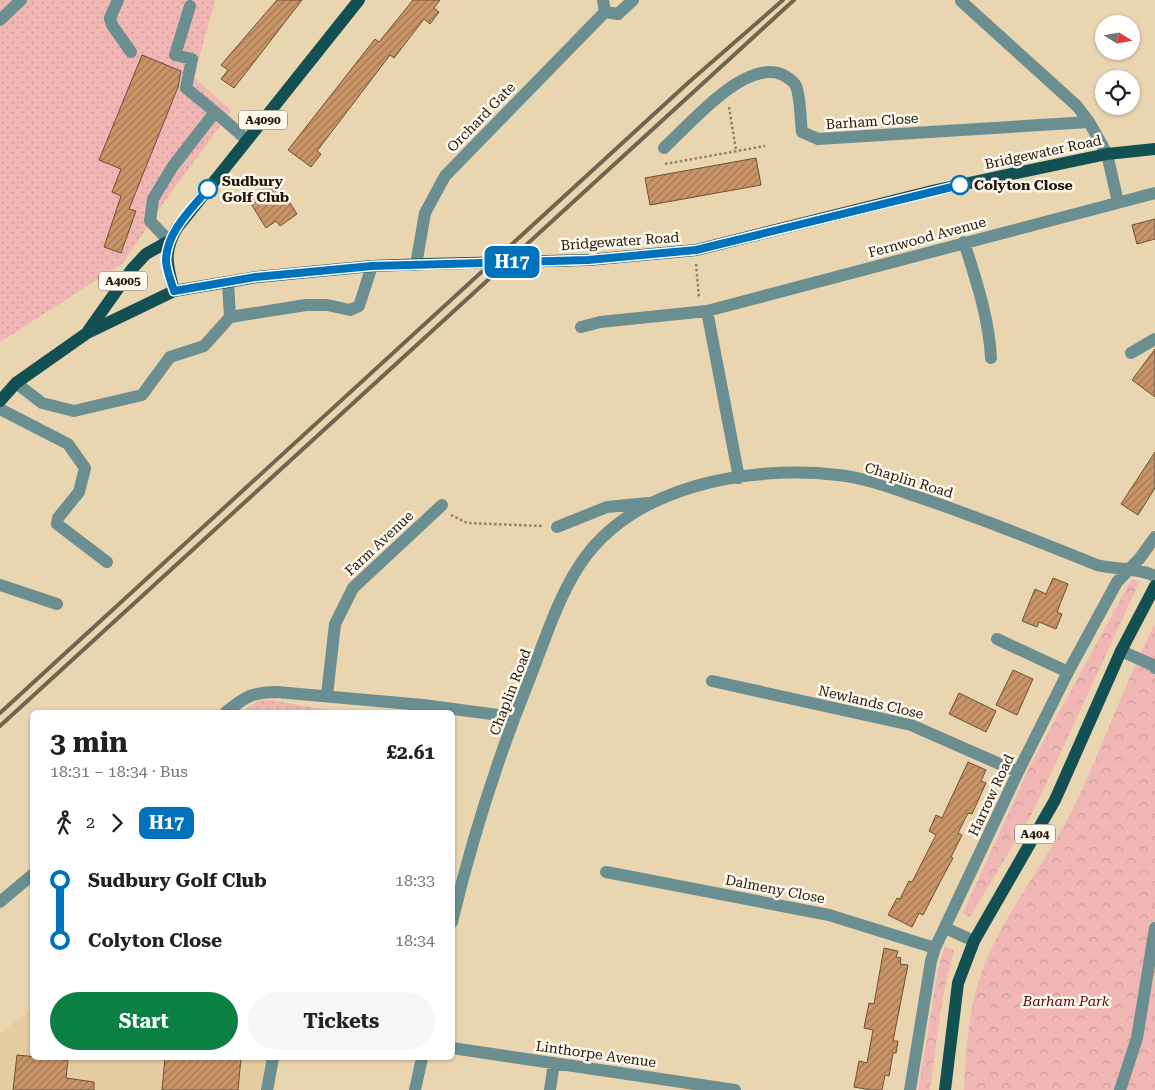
<!DOCTYPE html>
<meta charset="utf-8">
<style>
:root{--surface:#fff;--page:#f6f6f6;--text:#202124;--muted:#757577;--accent:#0b8043}
body{margin:0;font-family:"Roboto Serif",serif;background:var(--page);color:var(--text);height:100vh;display:flex;flex-direction:column;font-size:19px;white-space:nowrap}
*{box-sizing:border-box;margin:0}
p{font-size:16px;color:var(--muted)}
.icon{flex:none;width:28px;height:28px;fill:none;stroke:currentColor;stroke-width:2;stroke-linecap:round;stroke-linejoin:round}
.map{position:relative;flex:1;overflow:hidden}
.details{position:absolute;left:30px;top:710px;width:425px;height:350px;display:flex;flex-direction:column;background:var(--surface);border-radius:8px;box-shadow:0 1px 4px #0004}
.details>*{flex:none}
.badge{padding:0 10px;border-radius:8px;font-size:18px;line-height:32px}
.needle{width:32px;rotate:101deg}
.controls{position:absolute;left:1095px;top:15px;display:grid;gap:10px}
.controls a{display:grid;place-items:center;width:45px;height:45px;border-radius:50%;background:var(--surface);box-shadow:0 1px 4px #0004;font-size:25px}
.map>.badge{position:absolute;translate:-50% -50%;box-shadow:0 0 0 2px #fff}
.legs{display:flex;align-items:center;gap:8px;height:55px;padding:0 20px;font-size:16px}
.legs p{margin-inline-start:auto}
.headline{display:flex;align-items:center;justify-content:space-between;height:85px;padding:0 20px}
h1{font-size:28px;font-weight:700;line-height:38px}
.cta{display:flex;gap:10px;margin-top:auto;padding:10px 20px}
.cta a{flex:1;height:58px;border-radius:30px;background:var(--accent);color:#fff;font-size:20px;font-weight:700;line-height:58px;text-align:center}
.cta a+a{background:var(--page);color:var(--text)}
ul{padding:0 20px;list-style:none}
li{display:flex;align-items:center;gap:18px;height:60px;font-size:19px}
li i{display:grid;place-items:center;width:8px;height:100%;margin:0 6px;background:currentColor}
li i::after{content:'';width:12px;height:12px;margin:-6px;border:4px solid;border-radius:50%;background:var(--surface)}
li p{margin-inline-start:auto}
li:first-child i{background:linear-gradient(#0000 50%,currentColor 0)}
li:last-child i{background:linear-gradient(currentColor 50%,#0000 0)}
.map>svg:first-child{display:block}
.built{fill:#e5cca1}
.grass{fill:url(#grass-dots)}
.forest{fill:url(#forest-crowns)}
.building{fill:url(#building-hatch);stroke:#6d5038}
.lines{fill:none;stroke-linecap:round;stroke-linejoin:round}
.path{stroke:#918167;stroke-width:2.5;stroke-dasharray:2.5 2.5;stroke-linecap:butt}
.minor{stroke:#6b8f91;stroke-width:12}
.major{stroke:#135054;stroke-width:12}
.rail{stroke:#72654e;stroke-width:4}
.major-bridge{stroke:#135054;stroke-width:12}
.line-1-casing{stroke:#fff;stroke-width:11}
.line-1{stroke:#0072bc;stroke-width:8}
.stop-1-dot{fill:#fff;stroke:#0072bc;stroke-width:2.5}
.labels{text-anchor:middle;stroke-width:5;stroke-linejoin:round;paint-order:stroke}
.shield{fill:#fef8ed;stroke:#625a4e;stroke-width:1}
.shield-label{font-size:12px;font-weight:bold;fill:#1f170a}
.street-label{font-size:14px;fill:#1f170a;stroke:#fef8ed}
.stop-label{font-size:14px;font-weight:bold;fill:#1f170a;stroke:#fef8ed;text-anchor:start}
.park-label{font-size:14px;font-style:italic;fill:#56000e;stroke:#fef8ed}
</style>
<div class="map">
<svg width="1155" height="1090" viewBox="0 0 1155 1090">
<defs>
<pattern id="grass-dots" width="8" height="8" patternUnits="userSpaceOnUse" patternTransform="scale(1.25)"><rect width="8" height="8" fill="#f0b6b4"/><path d="M2 2h.1M6 6h.1" fill="none" stroke="#cd9c99" stroke-width="1.8" stroke-linecap="round"/></pattern>
<pattern id="forest-crowns" width="20" height="18" patternUnits="userSpaceOnUse" patternTransform="scale(1.25)"><rect width="20" height="18" fill="#f0b6b4"/><path d="M2 6a3 3 0 1 1 6 0M12 15a3 3 0 1 1 6 0" fill="none" stroke="#cd9c99"/></pattern>
<pattern id="building-hatch" width="6" height="6" patternUnits="userSpaceOnUse" patternTransform="scale(1.25)"><rect width="6" height="6" fill="#c99467"/><path d="M-1 1l2-2M0 6l6-6M5 7l2-2" fill="none" stroke="#a37853"/></pattern>
</defs>
<rect width="100%" height="100%" fill="#ead5b1"/>
<path class="built" d="M32,1009v49h247l-4,32h-275v-57z"/>
<path class="grass" d="M0,0h215l-21,77 37,34 -71,97 -37,55 -123,79z
M270,700l69,12h-97l15,-11z"/>
<path class="forest" d="M1131,580l9,1 -106,229 -64,107 -7,-4 67,-147z
M1155,624v466h-191c2,-41 4,-81 18,-119 22,-59 64,-107 91,-163 30,-60 51,-124 82,-184z
M945,946l9,4 -12,51 -12,89h-12l20,-120z"/>
<path class="building" d="M277,0h25l-68,88 -13,-9 7,-9 -7,-5z
M413,0h27l-6,8 5,4 -9,12 -6,-5 -30,39 -4,-3 -73,96 4,3 -10,13 -23,-17 87,-111 4,3z
M142,55l39,16 -3,16 -49,122 7,2 -15,42 -17,-6 17,-51 -9,-4 9,-23 -22,-9z
M756,158l5,27 -111,20 -5,-27z
M276,181l21,33 -17,12 -4,-5 -10,7 -18,-29z
M1155,219v20l-18,5 -5,-19z
M1155,349v48l-23,-17z
M1155,452v36l-17,27 -17,-11z
M1053,578l15,6 -11,28 5,2 -6,15 -17,-7 -2,5 -15,-6 13,-32 11,5z
M1013,670l20,9 -16,36 -21,-10z
M959,693l37,18 -10,21 -37,-18z
M968,762l18,8 -5,11 5,2 -14,31 -4,-1 -10,20 4,2 -11,22 2,1 -14,26 -16,31 -4,-2 -7,14 -24,-12 9,-17 3,1 9,-18 3,1 24,-47 -7,-4 7,-16 6,3z
M884,948l14,3 -2,6 5,1 -1,6 8,1 -15,76h5l-2,12h-3l-4,23 -4,-1 -3,15h-11l-17,-3 5,-26 8,2 6,-33 -9,-2 5,-25 5,1z
M17,1055l51,5 -2,18 28,4v8h-81z
M165,1058h76l-3,32h-76z"/>
<g class="lines">
<path class="path" d="M729,107l7,43
M665,164l100,-18
M696,264l3,34
M451,515l16,8 76,3"/>
<path class="minor" d="M118,0l-8,18 2,7 19,27
M603,0l2,12
M961,1l116,105 12,16
M190,6l-15,49 17,4 -6,29 29,24
M605,12l13,2 15,-14
M0,20l21,-20
M664,148c26,-24 76,-84 114,-75 6,2 15,7 18,13 5,13 4,32 6,46l16,7 271,-17 18,32 11,48
M169,241l-19,-20 3,-22 20,-33 42,-54 32,28
M964,242c12,38 25,76 27,116
M416,265l9,-52 20,-37 160,-164
M228,282l2,35
M707,311l32,167
M581,327l19,-5 107,-11 448,-118
M1131,353l24,-14
M16,383l26,20 32,8 68,-16 28,-38 34,-11 26,-29 76,-12h21l23,5 9,-4 13,-40
M0,409l68,35 17,24 -6,24 -21,26 -1,6 50,38
M557,527l50,-20 41,-4
M0,585l57,19
M997,639l71,33
M1121,651l32,14 2,3
M712,681l199,44 107,47
M327,695l8,-71 18,-36 89,-83
M226,712c19,-15 26,-20 51,-20l146,13 91,12
M606,872l223,43 106,33
M0,902l32,-27
M452,922c19,-79 44,-159 74,-234 16,-39 30,-87 53,-122 52,-81 170,-101 259,-91 29,3 59,15 86,24 59,20 116,43 173,66 19,5 39,2 58,11
M945,928l29,13
M452,1048l283,42
M267,1090l6,-32
M415,1090l7,-32
M550,1090l4,-27
M910,1090l21,-129 4,-13 83,-176 50,-100 49,-90 23,-24 15,-21
M1120,1090l17,-52 18,-110"/>
<path class="major" d="M588,260l108,-10 240,-60 171,-36 48,-5
M174,291c-7,-26 -11,-39 3,-63l182,-228
M88,331l44,-62 14,-15 23,-13
M0,401l16,-18 71,-50 87,-42 83,-14 115,-11 55,-2
M945,1090l13,-107 16,-42 81,-141 66,-149 34,-65"/>
<path class="rail" d="M0,713l689,-631 94,-82
M0,726l794,-726"/>
<path class="major-bridge" d="M427,264l161,-4"/>
</g>
<g class="lines">
<g class="line-1-casing">
<path id="line-1" d="M208,189c-17,21 -41,42 -42,71 0,9 5,21 8,31l82,-14 116,-11 216,-6 108,-10 264,-65"/>
</g>
<use href="#line-1" class="line-1"/>
</g>
<g class="stop-1-dot">
<circle cx="960" cy="185" r="9"/>
<circle cx="208" cy="189" r="9"/>
</g>
<g class="labels">
<g class="shield">
<rect x="239" y="110.5" width="48" height="19" rx="4"/>
<rect x="99" y="271.5" width="48" height="19" rx="4"/>
<rect x="1015" y="824.5" width="40" height="19" rx="4"/>
</g>
<g class="shield-label">
<text x="263" y="124">A4090</text>
<text x="123" y="285">A4005</text>
<text x="1035" y="838">A404</text>
</g>
<g class="street-label">
<text transform="translate(481 117) rotate(-46)" y="5">Orchard Gate</text>
<text transform="translate(872 121) rotate(-4)" y="5">Barham Close</text>
<text transform="translate(1043 152) rotate(-12)" y="5">Bridgewater Road</text>
<text transform="translate(927 237) rotate(-15)" y="5">Fernwood Avenue</text>
<text transform="translate(620 241) rotate(-4)" y="5">Bridgewater Road</text>
<text transform="translate(909 480) rotate(17)" y="5">Chaplin Road</text>
<text transform="translate(379 543) rotate(-43)" y="5">Farm Avenue</text>
<text transform="translate(510 692) rotate(-69)" y="5">Chaplin Road</text>
<text transform="translate(871 702) rotate(13)" y="5">Newlands Close</text>
<text transform="translate(991 795) rotate(-65)" y="5">Harrow Road</text>
<text transform="translate(775 889) rotate(11)" y="5">Dalmeny Close</text>
<text transform="translate(596 1054) rotate(8)" y="5">Linthorpe Avenue</text>
</g>
<g class="stop-label">
<text x="222" y="186">Sudbury<tspan x="222" dy="16">Golf Club</tspan></text>
<text x="974" y="190">Colyton Close</text>
</g>
<g class="park-label">
<text x="1066" y="1006">Barham Park</text>
</g>
</g>
</svg>
<div class="controls">
<a><svg class="needle" viewBox="-14 -14 28 28"><path d="M0-13l5 13h-10z" fill="#e53935"/><path d="M0 13l5-13h-10z" fill="#757577"/></svg></a>
<a><svg class="icon" aria-label="locate" viewBox="0 0 24 24"><circle cx="12" cy="12" r="6"/><path d="M12 2v4M12 18v4M2 12h4M18 12h4"/></svg></a>
</div>
<b class="badge" style="left:512px;top:262px;background:#0072bc;color:#fff">H17</b>
<section class="details">
<div class="headline"><div><h1>3 min</h1><p>18:31 – 18:34 · Bus</p></div><b>£2.61</b></div>
<div class="legs"><svg class="icon" aria-label="walk" viewBox="0 0 24 24"><circle cx="13" cy="4" r="2"/><path d="M13 8l-2 6 4 7M11 14l-3 7M7 12l3-4h3l4 4"/></svg>2<svg class="icon" aria-label="forward" viewBox="0 0 24 24"><path d="M9 5l7 7-7 7"/></svg><b class="badge" style="background:#0072bc;color:#fff">H17</b></div>
<ul>
<li><i style="color:#0072bc"></i><b>Sudbury Golf Club</b><p>18:33</p></li>
<li><i style="color:#0072bc"></i><b>Colyton Close</b><p>18:34</p></li>
</ul>
<div class="cta"><a>Start</a><a>Tickets</a></div>
</section>
</div>
